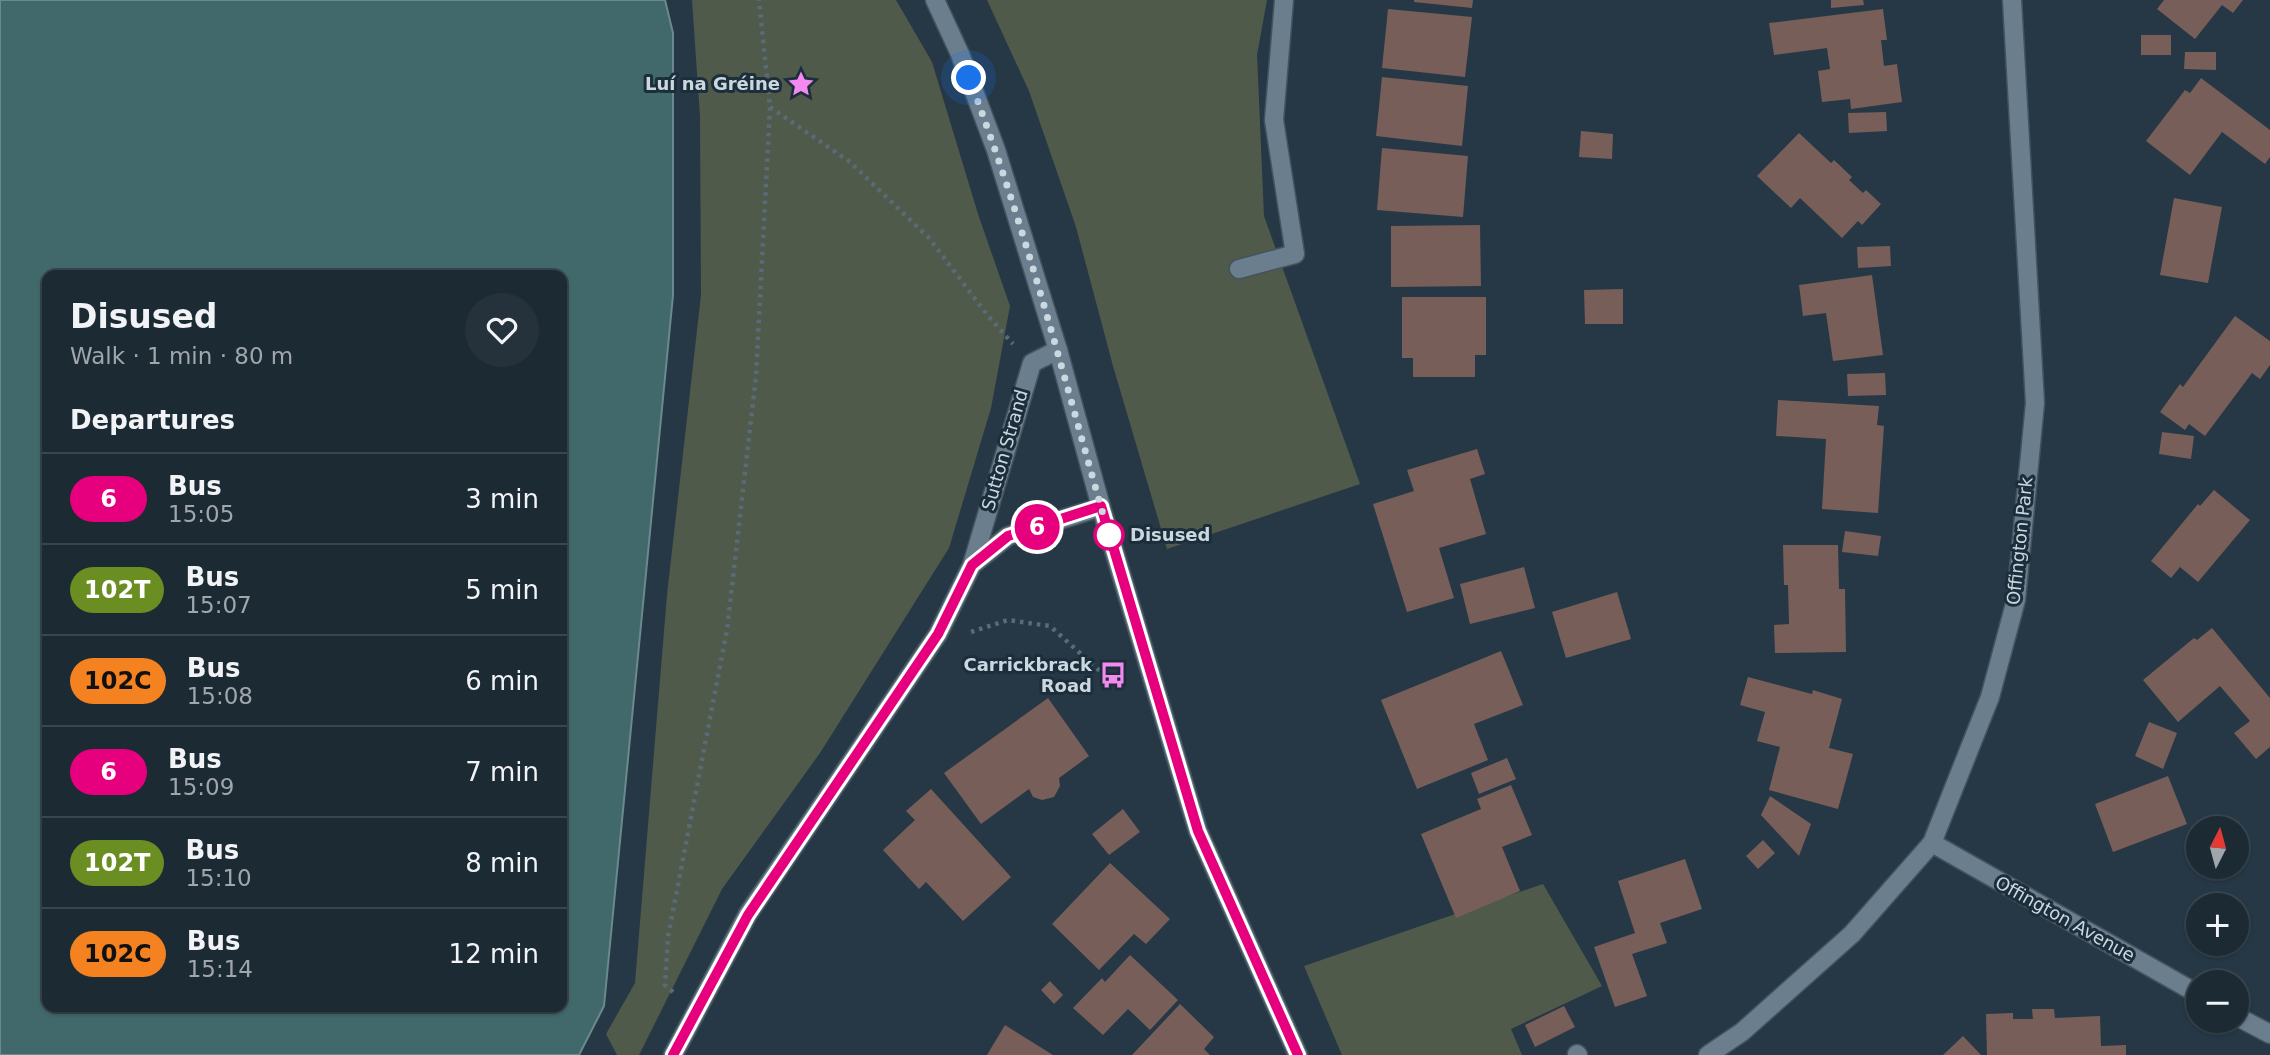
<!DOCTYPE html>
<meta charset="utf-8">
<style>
:root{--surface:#1c2a34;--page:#25323c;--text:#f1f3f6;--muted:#a0a7ac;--line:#3a464f}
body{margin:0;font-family:"DejaVu Sans",sans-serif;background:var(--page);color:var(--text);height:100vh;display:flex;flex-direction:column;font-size:26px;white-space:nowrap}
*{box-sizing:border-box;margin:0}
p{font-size:23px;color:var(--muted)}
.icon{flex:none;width:38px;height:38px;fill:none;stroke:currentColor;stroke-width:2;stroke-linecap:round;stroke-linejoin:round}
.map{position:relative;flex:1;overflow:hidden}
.panel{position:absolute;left:42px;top:270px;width:525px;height:742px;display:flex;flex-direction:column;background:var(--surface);border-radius:14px;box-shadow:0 2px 5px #0004,0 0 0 2px var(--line)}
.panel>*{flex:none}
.badge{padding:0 14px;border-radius:23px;font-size:24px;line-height:46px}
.needle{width:46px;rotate:6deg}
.buttons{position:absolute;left:2186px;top:816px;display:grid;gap:14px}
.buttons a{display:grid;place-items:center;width:63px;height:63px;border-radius:50%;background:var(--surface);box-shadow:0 2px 5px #0004,0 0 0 2px var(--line);font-size:35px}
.you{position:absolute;width:35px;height:35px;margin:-18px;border:5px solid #fff;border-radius:50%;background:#1a73e8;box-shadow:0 0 0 10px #1a73e833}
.map>.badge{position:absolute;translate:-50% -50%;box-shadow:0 0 0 4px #fff}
h2{padding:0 28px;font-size:26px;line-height:63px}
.round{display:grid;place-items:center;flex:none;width:74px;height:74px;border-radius:37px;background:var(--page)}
.headline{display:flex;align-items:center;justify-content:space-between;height:119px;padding:0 28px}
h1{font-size:33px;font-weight:700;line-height:52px}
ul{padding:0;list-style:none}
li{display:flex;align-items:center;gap:21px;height:91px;padding:0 28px;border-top:2px solid var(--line)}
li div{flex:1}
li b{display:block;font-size:26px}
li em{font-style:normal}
li .badge{min-width:77px;font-weight:700;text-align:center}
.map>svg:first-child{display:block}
.green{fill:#505a4b}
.water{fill:#41686a;stroke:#6b8a8d;stroke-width:2;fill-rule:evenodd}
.building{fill:#775e59}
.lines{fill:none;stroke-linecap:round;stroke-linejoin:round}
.service-casing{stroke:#43535e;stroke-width:21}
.minor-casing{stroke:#43535e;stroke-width:21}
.tertiary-casing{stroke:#43535e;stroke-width:21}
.secondary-casing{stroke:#43535e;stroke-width:21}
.path{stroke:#5a6a76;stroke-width:4.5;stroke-dasharray:3.5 5;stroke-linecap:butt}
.service{stroke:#6a7e8e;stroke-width:18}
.minor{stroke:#6a7e8e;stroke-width:18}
.tertiary{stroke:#6a7e8e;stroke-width:18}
.secondary{stroke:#6a7e8e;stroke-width:18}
.line-casing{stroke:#fff;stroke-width:16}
.line{stroke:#e6007e;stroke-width:10}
.walk{stroke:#ccd8e0;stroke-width:7;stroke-dasharray:0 12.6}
.stop-dot{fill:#fff;stroke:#e6007e;stroke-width:3.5}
.labels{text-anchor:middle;stroke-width:6;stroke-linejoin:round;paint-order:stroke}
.poi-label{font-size:18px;font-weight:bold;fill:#ccd8e0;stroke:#1c2e3b;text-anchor:end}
.street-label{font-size:18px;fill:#ccd8e0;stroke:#1c2e3b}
.stop-label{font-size:18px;font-weight:bold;fill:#ccd8e0;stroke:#1c2e3b;text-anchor:start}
</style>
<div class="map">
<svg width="2270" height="1055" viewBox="0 0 2270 1055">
<rect width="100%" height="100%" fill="#263846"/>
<path class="green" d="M692,0h204l36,62 46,152 32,92 -19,102 -42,140 -129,205 -98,136 -83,166h-22l-11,-21 29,-51 32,-388 34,-300 -1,-179z
M987,0h280l-10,55 7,161 96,268 -193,65 -54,-183 -37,-139 -47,-136z
M1543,884l59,102 -91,43 11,26h-180l-38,-89z"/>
<path class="water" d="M0,0h665l8,33v262l-69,711 -25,49h-579zM47,275h515v731h-515z"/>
<path class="building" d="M1414,0h59l-1,8 -58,-6z
M1831,0h32l1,5 -33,3z
M2164,0h79l-10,13 -11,-8 -27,34 -38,-30z
M1388,9l84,8 -7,60 -83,-9z
M1883,9l4,31h-6l3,26 13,-2 5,38 -51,7 -1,-10 -28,3 -4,-31 12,-2 -3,-21 -53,7 -5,-32z
M2141,35h30v20h-30z
M2185,52h31v18l-32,-1z
M1382,77l86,9 -6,60 -86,-10z
M2201,78l69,52v27l-5,7 -43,-32 -32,43 -44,-34 39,-51 5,3z
M1886,112l1,19 -38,2 -1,-20z
M1581,131l32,3 -1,25 -33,-2z
M1799,133l32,30 3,-3 18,17 -3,3 14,13 3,-3 15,14 -19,21 -4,-4 -16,17 -42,-40 -9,10 -34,-32z
M1382,148l86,8 -5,61 -86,-7z
M2174,198l48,9 -14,76 -48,-8z
M1480,225l1,61 -90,1v-61z
M1890,246l1,20 -33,2 -1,-21z
M1872,275l11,80 -50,6 -7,-48 -23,3 -4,-31z
M1623,289v35h-38l-1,-34z
M1402,297h84v58h-11v22h-62v-19h-11z
M2235,316l35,25v24l-10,14 -8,-6 -47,63 -16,-12 -4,6 -25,-18 20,-28 3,3z
M1885,373l1,22 -38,1 -1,-22z
M1778,400l101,6 -2,19 7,1 -6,87 -56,-4 4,-70 -50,-3z
M2162,432l32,4 -3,23 -32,-5z
M1477,449l8,25 -15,5 16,55 -47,14 15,50 -47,14 -34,-108 41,-13 -7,-21z
M2214,490l36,30 -52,62 -18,-15 -9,11 -20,-17 47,-57 2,2z
M1845,531l36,5 -3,20 -36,-4z
M1783,545h55l1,44h6l1,63 -71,1 -1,-28 15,-1 -1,-39h-4z
M1524,567l11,41 -65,16 -10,-40z
M1617,592l14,47 -65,19 -14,-46z
M2212,628l58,70v49l-14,12 -22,-26 16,-12 -30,-35 -42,36 -35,-42 51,-42 3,2z
M1501,651l22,54 -49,19 14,36 -71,29 -36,-89z
M1748,677l64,17 1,-4 29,9 -13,49 24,6 -15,55 -69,-19 11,-43 -23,-6 8,-29 -25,-7z
M1048,698l41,58 -30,22 1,8 -6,11 -12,3 -9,-3 -4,-8 -48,35 -37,-51z
M2149,722l28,11 -14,36 -28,-13z
M1507,758l9,21 -37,15 -8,-21z
M2168,776l19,48 -74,28 -18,-48z
M1511,785l21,50 -30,12 18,44 -64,27 -35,-84 60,-25 -4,-10z
M931,789l80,88 -48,44 -37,-39 -7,7 -36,-39 32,-30 -9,-9z
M1770,796l41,28 -12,32 -38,-41z
M1123,809l17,23 -31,23 -17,-21z
M1763,840l12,13 -17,16 -12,-13z
M1685,859l17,50 -42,14 7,20 -35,11 15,42 -32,11 -21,-60 41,-14 -17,-52z
M1110,863l60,56 -24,25 -12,-10 -35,36 -47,-46z
M1130,955l48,45 -28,30 -22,-21 -25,26 -30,-27 29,-30 3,4z
M1050,981l13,14 -9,9 -13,-14z
M1180,1004l34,33 -10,12 6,6h-78z
M1564,1006l11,21 -40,20 -10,-22z
M2032,1009h22l1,9 45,-2 1,30 25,-1v10h-139l-1,-41 27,-1v6h20z
M1005,1025l48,30h-66z
M1963,1036l18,19h-38z"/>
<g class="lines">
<g class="service-casing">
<path id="service" d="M1577,1054l1,1"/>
</g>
<g class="minor-casing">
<path id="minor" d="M1239,269l56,-15 -21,-134 10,-120
M1932,843l266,151
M2236,1016l34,18
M1708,1055l34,-23 110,-98 80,-91 58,-146 26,-97 19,-197 -23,-403"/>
</g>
<g class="tertiary-casing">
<path id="tertiary" d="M972,565l36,-29 93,-29
M673,1055l75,-141 190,-280 34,-69 60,-202 26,-13"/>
</g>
<g class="secondary-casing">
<path id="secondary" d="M935,0l25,54 36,96 62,200 43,157 97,324 100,224"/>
</g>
<path class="path" d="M770,107l80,55 79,76 60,79 24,27
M971,632l37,-12 42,6 62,56
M673,992l-8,-7 3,-48 59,-307 29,-254 14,-269 -11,-107"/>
<use href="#service" class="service"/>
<use href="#minor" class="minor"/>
<use href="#tertiary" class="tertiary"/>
<use href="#secondary" class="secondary"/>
</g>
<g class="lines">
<g class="line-casing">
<path id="line" d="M673,1055l75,-140 190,-281 34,-69 36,-29 93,-30 97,325 100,224"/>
</g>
<use href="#line" class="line"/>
<path class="walk" d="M969,78c57,149 96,304 140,457"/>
</g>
<defs>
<g id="sight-bare" transform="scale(2.1)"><path d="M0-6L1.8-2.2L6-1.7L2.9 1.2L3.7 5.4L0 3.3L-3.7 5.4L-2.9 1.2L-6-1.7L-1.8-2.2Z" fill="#f489f0" stroke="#1c2e3b" stroke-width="2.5" paint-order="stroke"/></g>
<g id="bus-bare" transform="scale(2.1)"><path d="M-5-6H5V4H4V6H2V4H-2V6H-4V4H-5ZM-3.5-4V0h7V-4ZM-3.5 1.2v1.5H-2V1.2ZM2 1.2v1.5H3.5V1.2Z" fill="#f489f0" stroke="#1c2e3b" stroke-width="2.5" paint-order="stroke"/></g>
</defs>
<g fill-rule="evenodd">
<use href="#sight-bare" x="801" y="84"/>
<use href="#bus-bare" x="1113" y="675"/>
</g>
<circle class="stop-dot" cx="1109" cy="535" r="14"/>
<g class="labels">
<g class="poi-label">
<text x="780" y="90">Luí na Gréine</text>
<text x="1092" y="671">Carrickbrack<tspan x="1092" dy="21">Road</tspan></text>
</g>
<g class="street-label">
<text transform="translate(1005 450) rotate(-74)" y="6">Sutton Strand</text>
<text transform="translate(2020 541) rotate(-84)" y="6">Offington Park</text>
<text transform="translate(2065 919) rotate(29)" y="6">Offington Avenue</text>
</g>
<g class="stop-label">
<text x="1130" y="541">Disused</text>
</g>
</g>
</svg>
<div class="buttons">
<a><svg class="needle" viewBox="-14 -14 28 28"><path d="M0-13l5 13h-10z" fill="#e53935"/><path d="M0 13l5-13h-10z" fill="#a0a7ac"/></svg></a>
<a>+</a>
<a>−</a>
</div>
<div class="you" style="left:969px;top:78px"></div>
<b class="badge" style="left:1037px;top:527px;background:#e6007e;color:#fff">6</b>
<section class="panel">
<div class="headline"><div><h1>Disused</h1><p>Walk · 1 min · 80 m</p></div><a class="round"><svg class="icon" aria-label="heart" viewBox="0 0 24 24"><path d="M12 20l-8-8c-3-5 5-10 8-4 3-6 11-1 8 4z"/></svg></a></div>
<h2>Departures</h2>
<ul>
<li><span class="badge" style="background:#e6007e;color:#fff">6</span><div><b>Bus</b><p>15:05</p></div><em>3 min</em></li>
<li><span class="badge" style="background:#6b8e23;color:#fff">102T</span><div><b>Bus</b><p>15:07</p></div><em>5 min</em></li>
<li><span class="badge" style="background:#f58220;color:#111">102C</span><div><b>Bus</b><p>15:08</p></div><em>6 min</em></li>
<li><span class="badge" style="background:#e6007e;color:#fff">6</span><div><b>Bus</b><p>15:09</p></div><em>7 min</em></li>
<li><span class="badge" style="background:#6b8e23;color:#fff">102T</span><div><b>Bus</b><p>15:10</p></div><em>8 min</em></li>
<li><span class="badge" style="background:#f58220;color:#111">102C</span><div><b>Bus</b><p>15:14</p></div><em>12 min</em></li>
</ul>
</section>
</div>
